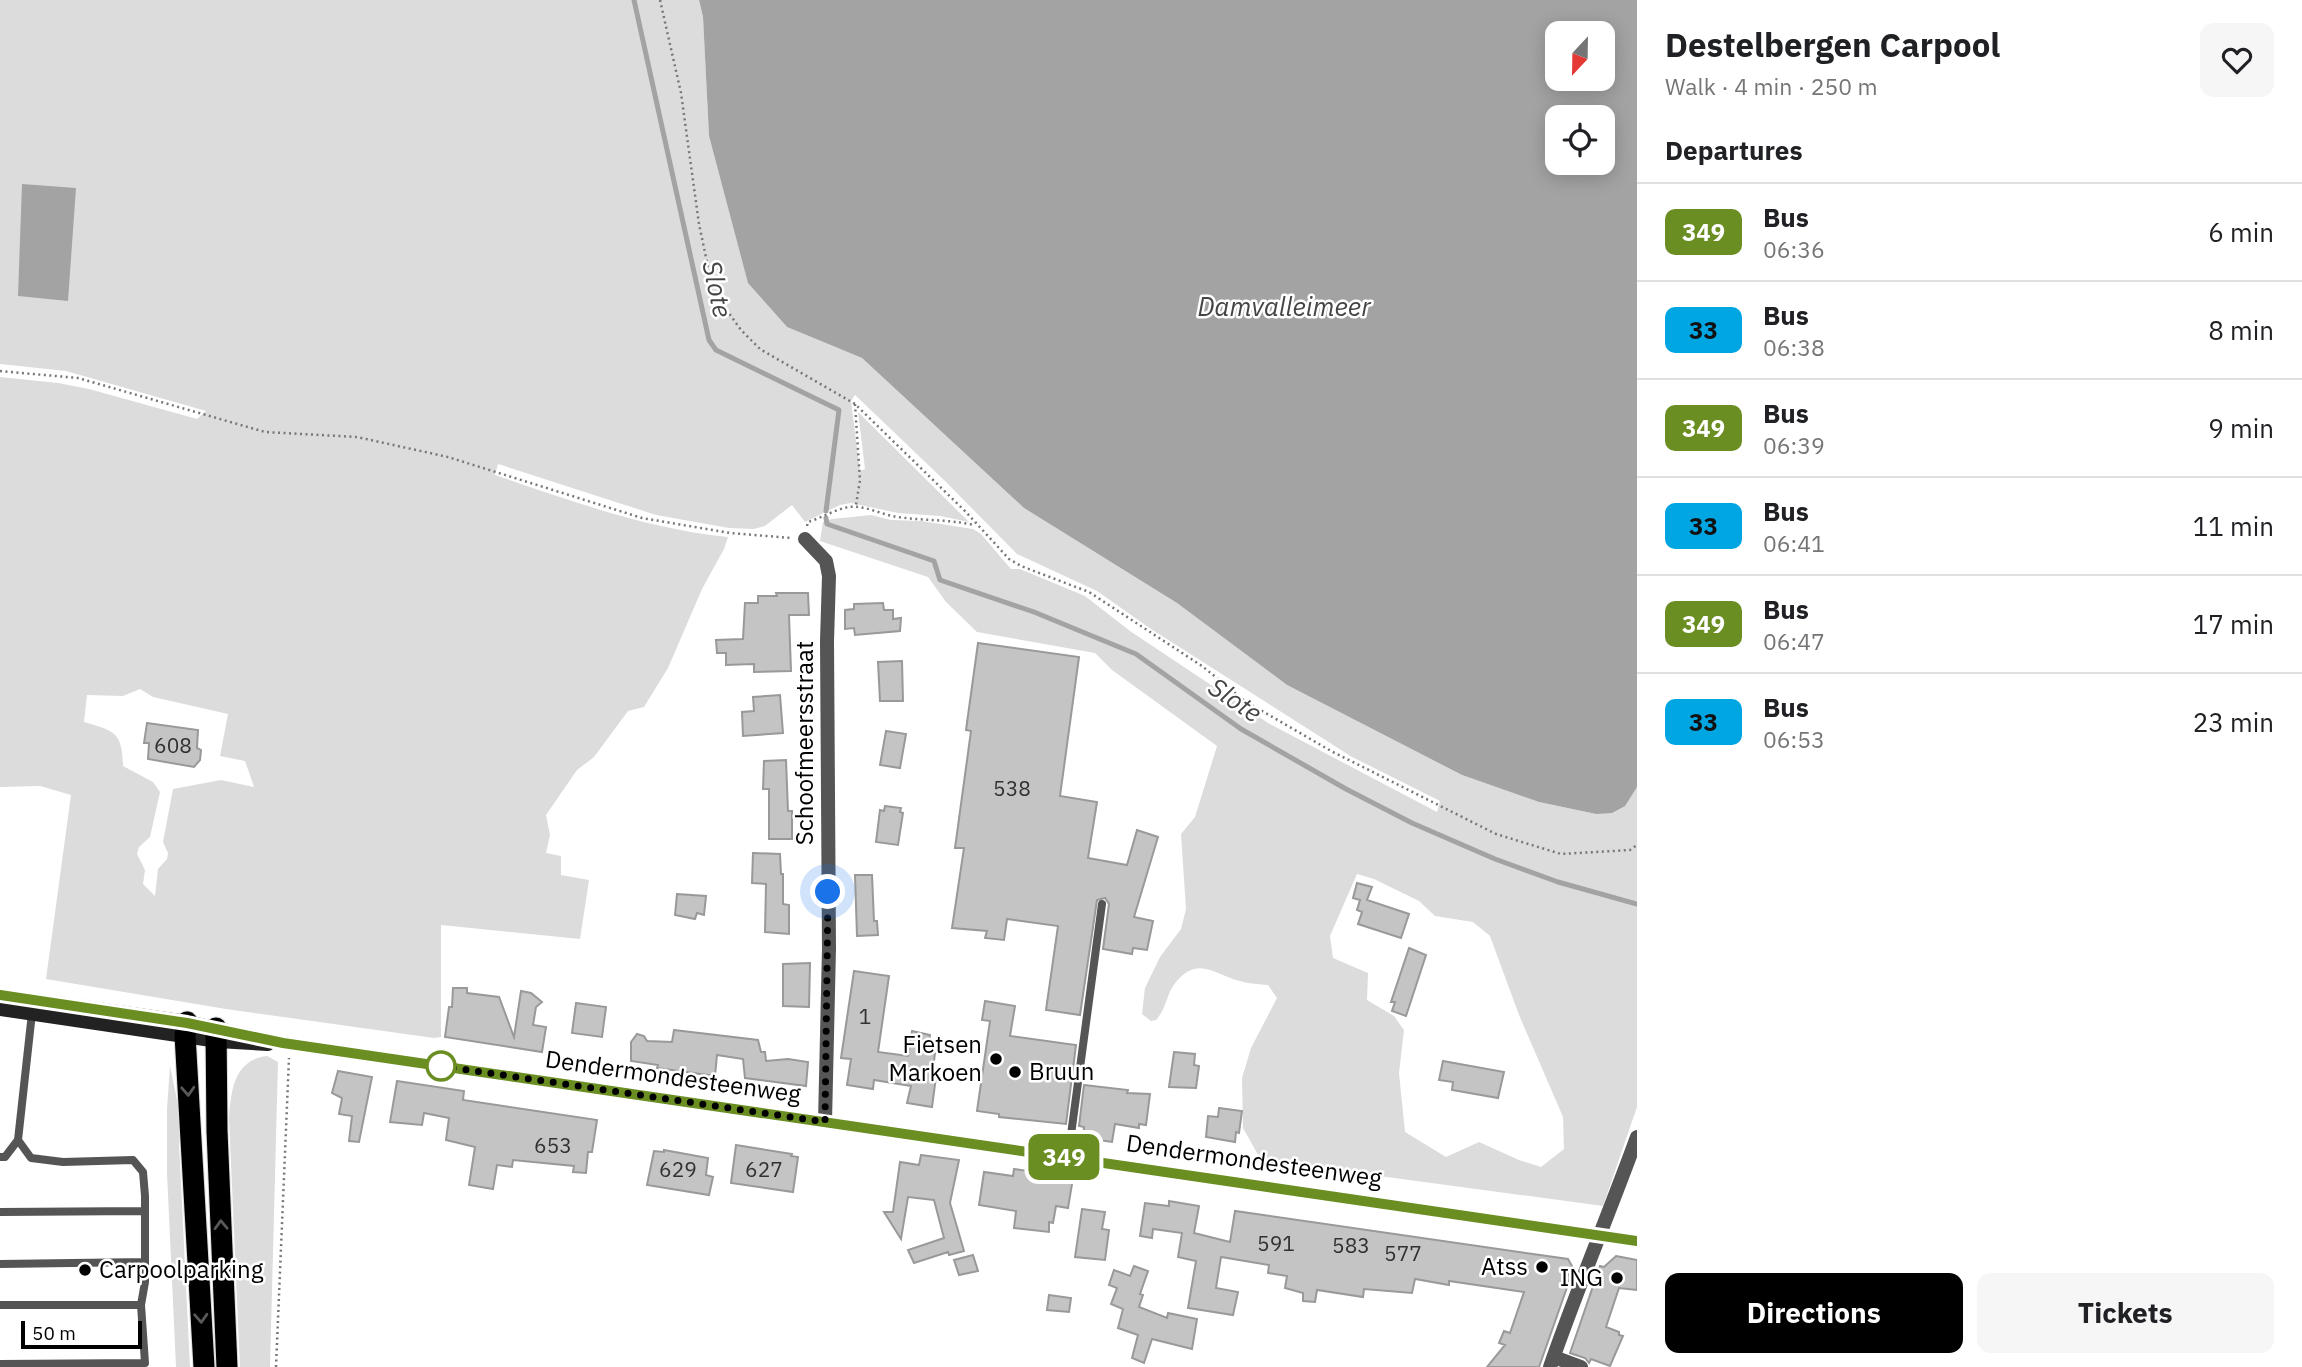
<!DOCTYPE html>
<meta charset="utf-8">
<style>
:root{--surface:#fff;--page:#f6f6f6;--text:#202124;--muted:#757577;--line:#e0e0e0;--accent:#000}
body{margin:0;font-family:"IBM Plex Sans",sans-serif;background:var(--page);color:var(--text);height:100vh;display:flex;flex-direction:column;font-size:26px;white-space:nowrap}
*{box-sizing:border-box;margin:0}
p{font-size:23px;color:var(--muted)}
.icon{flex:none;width:38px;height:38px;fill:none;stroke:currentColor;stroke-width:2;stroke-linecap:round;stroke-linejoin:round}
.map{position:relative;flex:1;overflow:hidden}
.drawer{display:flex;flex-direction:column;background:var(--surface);width:665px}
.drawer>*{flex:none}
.badge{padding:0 14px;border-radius:10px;font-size:24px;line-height:46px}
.needle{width:46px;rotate:202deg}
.fabs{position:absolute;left:1545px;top:21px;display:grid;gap:14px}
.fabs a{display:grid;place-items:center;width:70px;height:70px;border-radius:14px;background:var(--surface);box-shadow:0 4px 18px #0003;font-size:35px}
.scale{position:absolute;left:21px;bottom:18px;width:121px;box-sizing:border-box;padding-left:7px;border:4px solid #000;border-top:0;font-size:19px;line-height:24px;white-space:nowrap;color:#000;-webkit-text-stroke:5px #fff;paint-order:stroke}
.you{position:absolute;width:35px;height:35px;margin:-18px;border:5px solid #fff;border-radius:50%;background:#1a73e8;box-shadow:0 0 0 10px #1a73e833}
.map>.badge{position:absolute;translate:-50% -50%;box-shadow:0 0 0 4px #fff}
h2{padding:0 28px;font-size:26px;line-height:63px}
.round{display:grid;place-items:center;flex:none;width:74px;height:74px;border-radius:14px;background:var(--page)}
.headline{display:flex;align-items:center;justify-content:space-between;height:119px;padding:0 28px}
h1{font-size:33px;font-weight:800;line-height:52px}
.action{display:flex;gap:14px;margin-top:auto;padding:14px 28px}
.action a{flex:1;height:80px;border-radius:14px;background:var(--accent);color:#fff;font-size:28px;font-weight:800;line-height:80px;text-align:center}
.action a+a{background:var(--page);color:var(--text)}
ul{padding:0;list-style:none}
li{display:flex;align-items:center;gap:21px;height:98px;padding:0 28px;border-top:2px solid var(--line)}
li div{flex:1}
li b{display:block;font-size:26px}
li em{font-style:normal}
li .badge{min-width:77px;font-weight:700;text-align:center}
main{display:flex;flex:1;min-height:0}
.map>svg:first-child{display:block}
.green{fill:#dcdcdc;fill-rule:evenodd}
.water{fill:#a3a3a3;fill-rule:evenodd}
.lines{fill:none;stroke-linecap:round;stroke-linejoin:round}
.stream{stroke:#a3a3a3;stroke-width:5}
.building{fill:#c4c4c4;stroke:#999;stroke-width:2}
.motorway-casing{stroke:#dbdbdb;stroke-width:23}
.path{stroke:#777;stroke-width:2.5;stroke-dasharray:2 3.5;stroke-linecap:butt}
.service{stroke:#555;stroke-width:8}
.minor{stroke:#555;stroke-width:14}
.secondary{stroke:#222;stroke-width:14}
.motorway{stroke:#000;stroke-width:21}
.oneway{stroke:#595959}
.line-casing{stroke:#fff;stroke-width:16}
.line{stroke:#6b8e23;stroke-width:10}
.walk{stroke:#000;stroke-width:7;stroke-dasharray:0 12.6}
.poi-dot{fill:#000;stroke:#fff;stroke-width:2.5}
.stop-dot{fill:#fff;stroke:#6b8e23;stroke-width:3.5}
.labels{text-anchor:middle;stroke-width:5;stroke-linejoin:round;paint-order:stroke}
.number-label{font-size:21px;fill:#313131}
.street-label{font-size:24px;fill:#000;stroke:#fff}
.poi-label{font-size:24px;fill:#000;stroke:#fff;text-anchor:end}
.water-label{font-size:26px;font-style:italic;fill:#444;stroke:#fff}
</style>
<main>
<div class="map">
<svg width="1637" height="1367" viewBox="0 0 1637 1367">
<rect width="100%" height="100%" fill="#fff"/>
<path class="green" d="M0,0h699l4,17 6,119 39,146 39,45 75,31 162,150 153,95 110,82 175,90 77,27 57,12 41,-27v320l-34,99 -342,-46 -18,-32 -1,-50 9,-30 26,-50 -9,-13c-9,-1 -19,-1 -28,-4 -25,-6 -42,-26 -64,1 -10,12 -9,26 -20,38l-5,1 -9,-7 3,-26 15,-31 21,-28 5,-20 -5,-75 14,-17 22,-71 -105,-76 -17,-17 -118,-21 -31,-30 -18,-25 -108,-36 3,-19 9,-3 39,-4 20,5 30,1 52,8 8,5 30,35h9l65,27 45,35 138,92 169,89 3,-11 -88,-44 -201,-128 -54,-38 -80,-37 -72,-73 -90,-86 -4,6 9,70 5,-2 -7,-57 111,110 -29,-6 -42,-3 -47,-10 -11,2 -35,17 -13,-17 -27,21 -11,3 -25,-1 -73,-13 -158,-51 -3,11c77,26 152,54 233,62l-4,12 -22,40 -34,79 -24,39 -16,4 -34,46 -17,13 -31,45 4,20 -4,18 15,3v19l28,5 -9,59 -139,-14v112l-7,1 -208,-29 -180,-30 25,-184 -31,-9 -40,1v-410l58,6 31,6 108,30 9,-8 -140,-40 -66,-7zM140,689l13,8 75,17 -8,42 25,5 9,26 -33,-7 -48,9 -10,53 5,11 -1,6 -9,10 -3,27 -12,-12 2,-14 -8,-16 2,-7 11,-10 10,-45 -7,-10 -30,-16c-1,-34 -8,-35 -39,-44l3,-27 36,1zM1357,874l17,5 45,22 16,15 38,6 17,14 29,79 44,102 1,32 -23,18 -22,-7 -40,-18 -33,15 -41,-25 -6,-59 5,-43 -10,-14 -27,-16 1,-27 -35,-15 -3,-22z
M267,1056l11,6 -8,305h-30l-11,-249c2,-28 5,-58 38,-62z
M170,1066l11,53 -2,25 11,223h-14l-9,-194v-68v4z"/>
<path class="water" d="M699,0h938v787l-12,19 -13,7 -16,1 -57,-12 -77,-27 -175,-90 -110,-82 -153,-95 -162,-150 -75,-31 -39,-44 -39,-147 -6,-119zM1558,33h45v46h-45zM1558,117h45v46h-45z
M22,184l54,4 -8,113 -50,-5z"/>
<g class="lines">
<path class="stream" d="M634,0l75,340 7,10 123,60 -13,101
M826,518l1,6 107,37 6,19 94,32 102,42 105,75 105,60 66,34 83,36 63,23 79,22"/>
</g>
<path class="building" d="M776,593h32l1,22h-20l2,56 -37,1v-8l-28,1v-12h-9l-1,-13 27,-1 2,-36h13v-7h19z
M883,603l1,7h9v9l8,-1 -1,13 -45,4 -1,-7 -9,1v-19l9,-1v-5z
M978,643l101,14 -19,139 37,6 -9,56 39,7 10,-35 21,7 -24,80 19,4 -6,29 -14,-2 -1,6 -29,-5 6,-45 -4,-6 -8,2 -17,115 -34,-5 12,-84 -51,-7 -3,21 -19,-2 2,-7 -35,-3 12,-80h-9l16,-117 -5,-1z
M902,661l1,40h-23l-2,-39z
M780,695l3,38 -40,3 -1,-24 12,-1 -1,-14z
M147,723l51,7 -1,18 4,2 -1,10 -6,7 -46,-8 1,-16h-5z
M886,731l20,3 -6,34 -20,-3z
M786,760l2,51h4v28h-23v-50h-6l1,-28z
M885,806l16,2 -1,4 3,1 -5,32 -22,-3 4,-32 4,1z
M753,853l27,1 1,20h2v30l6,1v29l-24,-2 1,-48 -14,-1z
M855,875h17l2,46h3l1,14 -21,1z
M1357,883l15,4 -5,13 42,14 -8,24 -43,-14 4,-12 -5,-2 3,-10 -7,-2z
M677,894l29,2 -2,19 -7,-2 -2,6 -20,-4z
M1409,948l17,7 -20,61 -14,-5 3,-9h-4z
M810,963l-1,44 -26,-1v-42z
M854,971l35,5 -11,76 30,4 4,-25 18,4 -2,16 7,2 -3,24h4l-4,30 -25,-4 4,-17 -37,-6 -1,9 -26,-4 4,-26 -10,-1z
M453,988h14v5l32,4 15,40 7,-46 10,2 11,9 -6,5 -3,18 13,2 -4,25 -97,-15 4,-30h3z
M985,1001l30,5 -5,30 66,9 -10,79 -67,-7v-3l-22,-3 13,-90 -8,-1z
M576,1003l30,4 -4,30 -30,-4z
M674,1030l84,10 3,12h4l1,9 22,-2 20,3 -2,24 -61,-8 -2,-19 -26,-4 -2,21 -58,-8 1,-3 -27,-4v-19l6,-8 7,2 3,5 25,1z
M1174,1052l21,2 -1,11 5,1 -3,22 -27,-1z
M1443,1061l61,11 -6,26 -46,-8 1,-8 -14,-2z
M338,1071l34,6 -13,65 -10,-1 3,-25 -13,-2 3,-16 -10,-5z
M397,1081l67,10 -1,9 134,20 -5,32h-4l-2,21 -13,-1 1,-6 -61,-6 -1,7 -15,-2 -4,24 -24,-4 6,-38 -29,-7 3,-22 -25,-5 -2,12 -32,-3z
M1084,1085l44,5 -1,3 23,1 -4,31 -7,-1v4l-24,-4 -3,18 -29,-4 1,-11 -5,-1z
M1219,1108l23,3 -3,22 -3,-1 -1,10 -29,-5 2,-21 10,1z
M736,1145l56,9 -1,2 7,1 -5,35 -62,-9z
M664,1150l44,8 -2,17 7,2 -4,18 -62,-10 7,-34 10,1z
M921,1155l38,5 -9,43 14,48 -15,4 -1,-3 -34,11 -6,-13 36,-12 -10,-38 -26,-3 -7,42 -17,-27h9l7,-50 19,3z
M1014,1169l59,9 -5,30 -12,-2 -3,17 -4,-1v10l-35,-4 2,-17 -37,-6 5,-33 29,4z
M1169,1201l30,5 -5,27 36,9 5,-31 333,48 4,7 -3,9 2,1 -32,91h-52l18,-22 -6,-2 5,-12 6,2 14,-41 -75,-11v4l-34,-6 -3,14 -48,-4 -1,8 -46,-7 -2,12 -12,-1v-8l-18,-5 2,-12 -19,-3 1,-8 -48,-8 -5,31 22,4 -5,23 -45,-7 8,-47 -18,-4 4,-24 -29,-4 -1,9 -12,-2 5,-33 24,3z
M1082,1209l23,3 -3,17 7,1 -4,30 -30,-3z
M973,1255l5,16 -19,4 -5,-15z
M1616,1256l21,4v30l-18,-2 -13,39 13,5v3l4,1 -13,30 -19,-7 -2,4 -4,-5 -15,-5 30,-87 4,1z
M1134,1266l14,5 -8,23 3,1 -4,12 28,11 1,-5 29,6 -5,30 -40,-10 -8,24 -12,-5 6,-23 -20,-7 5,-19 -12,-5 6,-16 -8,-3 5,-15 16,6z
M1049,1295l22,3 -2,14 -22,-2z"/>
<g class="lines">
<g class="motorway-casing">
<path id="motorway" d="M187,1022l-2,13 19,332
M216,1028l1,103 10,236"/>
</g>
<path class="path" d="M660,0l21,93 18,131 14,67 28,39 19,19 95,55 111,108 43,47 12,7 68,26 113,74 43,35 86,50 165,83 65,20 69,-4 7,-5
M0,371l78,7 187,54 92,5 91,20 194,61 88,15 61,5
M855,404l5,76 -4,25
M807,526l1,-4c13,-4 28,-13 41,-15 16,-2 33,8 49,10 26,4 49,2 76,8
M276,1367l13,-309"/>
<path class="service" d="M0,1157h5l13,-17 14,-127
M1068,1157l34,-253
M0,1212l145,-1
M0,1264l145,-2
M0,1305h141l4,-23v-86l-2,-24 -10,-12 -70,2 -32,-4 -13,-18
M0,1364l145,-1 -4,-58"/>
<path class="minor" d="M805,539l21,22 3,15 -2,65 2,307 -4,174
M1554,1357l27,10
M1550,1367c27,-78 59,-153 87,-230"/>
<path class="secondary" d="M0,995l187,27 96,21 1354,198
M0,1009l218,32 50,3"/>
<use href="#motorway" class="motorway"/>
</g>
<defs><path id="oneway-chevron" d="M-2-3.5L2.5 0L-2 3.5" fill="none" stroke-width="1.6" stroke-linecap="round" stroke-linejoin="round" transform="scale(1.75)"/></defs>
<g class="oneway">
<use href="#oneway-chevron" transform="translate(188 1091) rotate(87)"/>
<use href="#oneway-chevron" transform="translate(221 1225) rotate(-92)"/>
<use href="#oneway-chevron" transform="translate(201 1318) rotate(87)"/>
</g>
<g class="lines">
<g class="line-casing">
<path id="line" d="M0,995l187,28 96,20 1354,198"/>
</g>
<use href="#line" class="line"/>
<path class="walk" d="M441,1066l384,56 3,-230"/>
</g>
<g class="poi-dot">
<circle cx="996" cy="1059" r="7"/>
<circle cx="1015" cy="1072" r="7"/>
<circle cx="1542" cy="1267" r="7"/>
<circle cx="85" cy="1270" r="7"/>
<circle cx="1617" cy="1278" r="7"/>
</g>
<circle class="stop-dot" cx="441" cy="1066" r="14"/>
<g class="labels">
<g class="number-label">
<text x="173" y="753">608</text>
<text x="1012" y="796">538</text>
<text x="865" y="1024">1</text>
<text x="553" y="1153">653</text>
<text x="678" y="1177">629</text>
<text x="764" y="1177">627</text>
<text x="1276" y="1251">591</text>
<text x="1351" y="1253">583</text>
<text x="1403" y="1261">577</text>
</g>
<g class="street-label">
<text transform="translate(805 743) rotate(-90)" y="8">Schoofmeersstraat</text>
<text transform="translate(673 1077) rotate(8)" y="8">Dendermondesteenweg</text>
<text transform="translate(1254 1161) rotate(8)" y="8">Dendermondesteenweg</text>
</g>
<g class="poi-label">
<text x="982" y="1053">Fietsen<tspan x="982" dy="28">Markoen</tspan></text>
<text x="1029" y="1080" text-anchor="start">Bruun</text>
<text x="1528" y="1275">Atss</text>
<text x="99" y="1278" text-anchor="start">Carpoolparking</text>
<text x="1603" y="1286">ING</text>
</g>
<g class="water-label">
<text transform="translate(717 289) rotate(78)" y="9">Slote</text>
<text x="1284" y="316">Damvalleimeer</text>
<text transform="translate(1235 700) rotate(34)" y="9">Slote</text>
</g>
</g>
</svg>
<div class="fabs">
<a><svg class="needle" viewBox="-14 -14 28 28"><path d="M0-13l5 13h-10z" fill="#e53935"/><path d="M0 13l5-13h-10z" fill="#757577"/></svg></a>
<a><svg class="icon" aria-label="locate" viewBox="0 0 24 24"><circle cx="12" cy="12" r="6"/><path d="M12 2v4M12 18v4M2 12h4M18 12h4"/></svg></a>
</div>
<div class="scale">50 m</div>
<div class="you" style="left:828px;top:892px"></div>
<b class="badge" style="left:1064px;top:1157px;background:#6b8e23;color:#fff">349</b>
</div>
<section class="drawer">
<div class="headline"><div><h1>Destelbergen Carpool</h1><p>Walk · 4 min · 250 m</p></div><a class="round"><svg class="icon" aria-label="heart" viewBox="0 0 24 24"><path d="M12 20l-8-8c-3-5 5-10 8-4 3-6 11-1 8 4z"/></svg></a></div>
<h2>Departures</h2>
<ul>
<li><span class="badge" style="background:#6b8e23;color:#fff">349</span><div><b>Bus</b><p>06:36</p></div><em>6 min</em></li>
<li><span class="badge" style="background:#00a6e2;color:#111">33</span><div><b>Bus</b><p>06:38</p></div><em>8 min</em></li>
<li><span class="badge" style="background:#6b8e23;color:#fff">349</span><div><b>Bus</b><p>06:39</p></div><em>9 min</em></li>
<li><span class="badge" style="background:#00a6e2;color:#111">33</span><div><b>Bus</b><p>06:41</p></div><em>11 min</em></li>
<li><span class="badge" style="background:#6b8e23;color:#fff">349</span><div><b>Bus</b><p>06:47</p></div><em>17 min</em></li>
<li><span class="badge" style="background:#00a6e2;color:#111">33</span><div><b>Bus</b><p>06:53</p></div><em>23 min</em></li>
</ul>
<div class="action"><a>Directions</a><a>Tickets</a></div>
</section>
</main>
